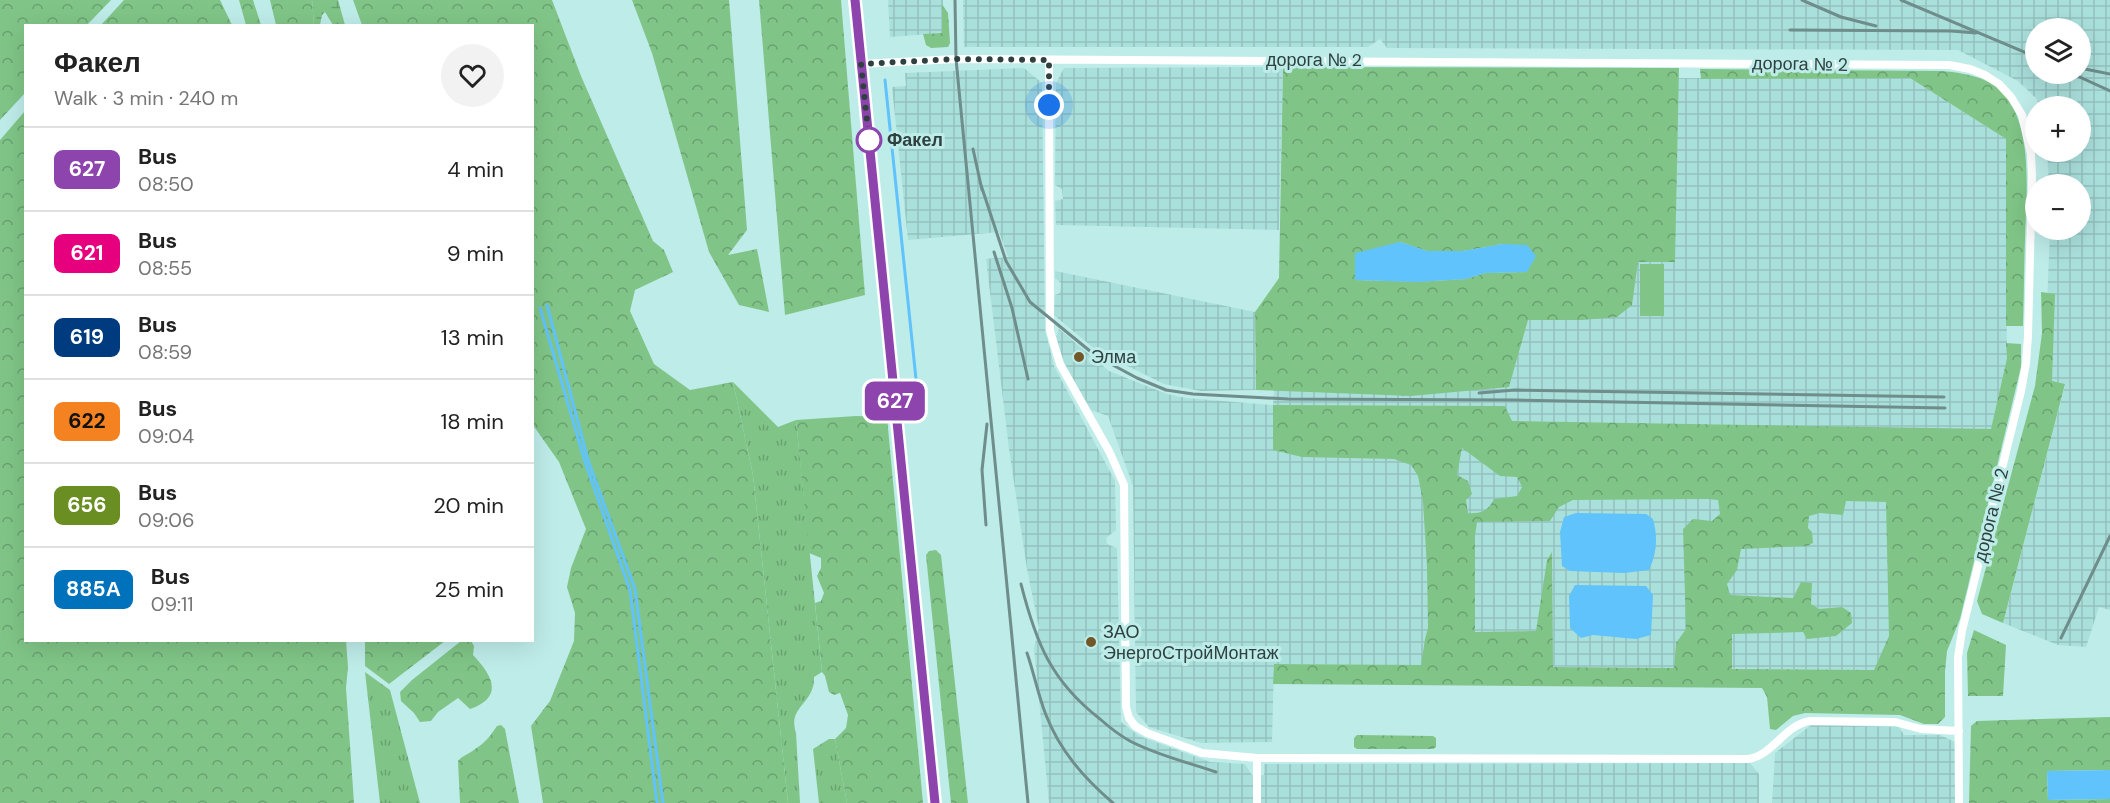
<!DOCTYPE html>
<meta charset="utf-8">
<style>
:root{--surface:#fff;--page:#f2f2f2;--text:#222;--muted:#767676;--line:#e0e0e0}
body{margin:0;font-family:"DM Sans",sans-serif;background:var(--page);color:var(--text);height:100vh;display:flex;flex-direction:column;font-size:22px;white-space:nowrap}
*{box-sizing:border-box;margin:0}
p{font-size:20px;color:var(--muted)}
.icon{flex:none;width:33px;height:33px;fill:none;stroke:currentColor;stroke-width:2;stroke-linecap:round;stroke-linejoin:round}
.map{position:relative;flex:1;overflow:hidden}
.details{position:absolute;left:24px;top:24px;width:510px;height:618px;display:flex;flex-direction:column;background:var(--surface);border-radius:0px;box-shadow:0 6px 24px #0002}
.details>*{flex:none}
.badge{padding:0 12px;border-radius:9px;font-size:21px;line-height:39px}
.controls{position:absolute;left:2025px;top:18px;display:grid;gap:12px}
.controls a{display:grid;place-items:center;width:66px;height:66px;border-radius:50%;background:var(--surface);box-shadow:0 6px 24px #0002;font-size:30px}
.you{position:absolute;width:30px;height:30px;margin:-15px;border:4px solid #fff;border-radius:50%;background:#1a73e8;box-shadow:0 0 0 9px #1a73e833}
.map>.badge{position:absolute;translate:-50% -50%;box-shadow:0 0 0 3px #fff}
.round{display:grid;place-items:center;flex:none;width:63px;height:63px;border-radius:32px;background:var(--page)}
.summary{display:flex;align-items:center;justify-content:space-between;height:102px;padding:0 30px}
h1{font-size:28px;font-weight:700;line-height:45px}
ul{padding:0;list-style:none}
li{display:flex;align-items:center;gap:18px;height:84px;padding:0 30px;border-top:2px solid var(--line)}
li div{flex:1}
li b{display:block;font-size:22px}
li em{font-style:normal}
li .badge{min-width:66px;font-weight:700;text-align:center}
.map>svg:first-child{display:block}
.industrial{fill:url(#industrial-grid);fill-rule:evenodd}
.grass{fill:url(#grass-tufts)}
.forest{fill:url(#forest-crowns);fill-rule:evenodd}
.wetland{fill:url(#wetland-marsh)}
.pitch{fill:#80c587}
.water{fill:#61c3fb}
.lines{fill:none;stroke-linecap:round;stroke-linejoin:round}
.stream{stroke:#61c3fb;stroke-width:3}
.minor{stroke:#fff;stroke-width:8}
.secondary{stroke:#fff;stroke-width:10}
.rail{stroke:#6e8d8b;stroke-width:3}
.line-casing{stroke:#fff;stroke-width:14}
.line{stroke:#8e44ad;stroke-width:9}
.walk{stroke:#2e403f;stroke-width:6;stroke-dasharray:0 10.8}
.stop-dot{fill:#fff;stroke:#8e44ad;stroke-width:3}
.poi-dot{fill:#725729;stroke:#beece9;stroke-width:2}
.labels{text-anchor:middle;stroke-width:6;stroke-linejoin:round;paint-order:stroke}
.street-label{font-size:18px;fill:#2e403f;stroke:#beece9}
.stop-label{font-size:18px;font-weight:bold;fill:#2e403f;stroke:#beece9;text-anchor:start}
.poi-label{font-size:18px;fill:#2e403f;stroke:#beece9;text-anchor:start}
</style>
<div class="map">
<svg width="2110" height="803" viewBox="0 0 2110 803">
<defs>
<pattern id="industrial-grid" width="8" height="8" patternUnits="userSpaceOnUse" patternTransform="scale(1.5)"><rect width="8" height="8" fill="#aae0dc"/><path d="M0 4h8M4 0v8" fill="none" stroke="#93c1be"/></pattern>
<pattern id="grass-tufts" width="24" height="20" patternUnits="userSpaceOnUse" patternTransform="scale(1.5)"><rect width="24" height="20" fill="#80c587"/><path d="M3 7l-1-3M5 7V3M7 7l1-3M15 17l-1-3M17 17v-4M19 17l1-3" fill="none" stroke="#69a170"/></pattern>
<pattern id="forest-crowns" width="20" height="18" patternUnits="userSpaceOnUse" patternTransform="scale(1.5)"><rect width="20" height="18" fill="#80c587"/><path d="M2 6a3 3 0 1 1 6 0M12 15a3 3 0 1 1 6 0" fill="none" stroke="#69a170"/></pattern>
<pattern id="wetland-marsh" width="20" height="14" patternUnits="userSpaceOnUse" patternTransform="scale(1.5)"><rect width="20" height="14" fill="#80c587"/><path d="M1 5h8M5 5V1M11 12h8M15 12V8" fill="none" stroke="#69a170"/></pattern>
</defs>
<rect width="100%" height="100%" fill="#beece9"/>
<path class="industrial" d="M888,0h55l-1,33 -52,4z
M963,0h1147v610l-11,-3 -13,40 -28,-2 -55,-22 62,-238 -21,-5 6,-150h30v-46h-31l-2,-32h33v-46h-41l-2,-7 -19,-18 -60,-31 -571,-2 -7,-9 -12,8h-404zM2036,28h44v46h-44z
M1283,67l-4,163 -223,-5 -1,-24 8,-2 -1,-10 -7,-4 1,-102 8,-15z
M1024,68l18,15 3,246 9,37 61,115 1,49 -10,8 1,6 10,4 4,174 18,14 71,26 35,2 7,11h12v-11l486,-1 9,11v29h-710l-15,-155 5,-20 -12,-59 -18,-120 -23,-190 22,-2 -9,-25 -91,8 -16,-153 14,-1 -1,-13z
M1587,78h323l96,61 1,219 -14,63 -20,121 -18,-1 -10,130 -671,-7 -2,78 -71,1 -52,-16 -13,-15 -3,-226 -25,-70 -17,-6 -28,-49 -7,-24 3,-8 50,42 58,23 19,4 87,7 6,-93z
M1055,271l200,41 1,78 -55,1 -37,-7 -67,-33 -43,-36 1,-20 5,-2 1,-10 -6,-5z
M1811,725l88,2 5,8h36l15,7v61h-183l3,-50z"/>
<path class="grass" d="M733,382l45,45 18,-7 26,252 -8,5c1,27 -27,29 -18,56l4,70h-12l-35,-328z
M365,672l25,18 30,113h-40z
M829,739h6l12,64h-28l-6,-54z"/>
<path class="forest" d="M0,0h111l-24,25 -61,1 -1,67 -25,27z
M124,0h96l12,25h-131z
M239,0h14l8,25h-15z
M270,0h42l2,25h-38z
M353,0h199l29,76 72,165 11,9 9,22 -38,18 -5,21 24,53 36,26 43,-8 20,93 35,328h-245l-12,-77 19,-25 24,-60 1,-28 -8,-26 4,-19 15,-39 -27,-67 -26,-37 -1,-399 -170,-1z
M632,0h97l18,230 -19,25 29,-6 12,63 -30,-7 -30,-53 -57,-199z
M759,0h82l24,295 -80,20z
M942,4l6,9 2,30 -2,4 -17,1 -5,-3 -3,-11 19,-1z
M1283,67l396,1 -4,194h-37l-6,43 -15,12 -35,3h-54l-19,67 -98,9 -155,-6 -1,-78 24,-34zM1400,242l27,9h36l40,-7 24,28 -42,1 -19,6 -50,3 -61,-2 29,-33z
M1700,69l243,2c19,2 41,5 56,18 36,33 27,106 26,150 -1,29 -1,58 -2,87h-17v-187l-96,-61 -209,1z
M25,111l1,529 320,1 2,26 -2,21 8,115h-354v-663z
M2041,292l14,2 -3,87 13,3 -62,239 -21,-9 -5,-13 58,-215 7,-53z
M2006,343l15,1v23l-61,252 -13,32 -2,20v46l-7,7h-14l-24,-9 -95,-2 -12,3 -17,14 -6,-1 -3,-32 -5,-9 -489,-4 1,-20 147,1 4,-26 3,-11 -1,-61 -4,-65 -5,-26 -7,-11 -17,-6 -92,-2 -29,-7v-45l232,1 7,15 479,8 16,-71zM1462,448l38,28 17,1 5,10 -5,9 -23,3c-6,12 -13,15 -26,14l-2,-13 6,-6 -4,-13 -11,-6zM1708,499l10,1 2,14 -8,7 -19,-2 -10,10 3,100 -10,14 -2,25 -121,-1 -1,-115 -5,8 -11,71 -61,1v-96l2,-14 73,-1 9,-14 14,-7zM1846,501l40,1 3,134 -15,34 -142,-1v-35l71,-2 4,7 29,-3 16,-13 -1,-10 -9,-6 -23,2 -8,-5 1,-21 -11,-1 -8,16 -63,-3 -3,-11 10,-14 4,-21 66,-3 6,-3 -1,-11 -4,-4 1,-12 11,-3 23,2z
M856,416l31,1 36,386h-76l-12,-64 11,-11 2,-13 -8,-22 -6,2 -5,-3 -4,-16 -3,-4 -7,-69 6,-2 3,-8 -7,-17 4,-8v-10l-12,-5 -13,-133z
M936,550l5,5 27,248h-17l-25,-248 3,-4z
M1974,630l32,15 -3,51h-35l-1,-43z
M365,641v-1l80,1 -56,43 -24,-18z
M461,641h10l3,5 -1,9c20,21 31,42 -3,54l-12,-11 -20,14 -7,9 -11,1 -6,-9 -13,-12 -1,-9 12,-12z
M2110,717v53l-63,1 1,29 62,-1v4h-141l2,-77 6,-5z
M501,725l4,4 14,74h-59l-2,-42c5,-6 11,-7 17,-12 10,-6 16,-14 22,-23z
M1357,735l76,1 3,2v9l-3,2h-76l-3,-2v-9z"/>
<path class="wetland" d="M312,0h26l7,25h-12l-8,-13 -3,3 -2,10h-6z"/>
<path class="pitch" d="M1640,264h24v52h-24z"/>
<path class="water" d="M1400,242l27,9h36l40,-7 24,1 9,11 -9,16 -42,1 -19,6 -50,3 -61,-2v-27z
M1576,513l70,1 7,5c5,17 4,35 -4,51l-25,3 -54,-2 -8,-5 -2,-34 4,-15z
M1575,585l71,1 7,9 -2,40 -15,4 -43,-4 -12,3 -11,-10 -1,-32z
M2110,770v29l-62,1 -1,-29z"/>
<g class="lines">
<path class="stream" d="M885,80l31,299
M547,305l41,155 47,129 28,214
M540,308l45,154 45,128 27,213"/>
<path class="minor" d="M1049,60l1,271 10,33 50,89 14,32 2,222 3,11 6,8 12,7 55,20 55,5 491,1c26,-4 36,-34 62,-38l85,1 26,7 38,2
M861,64l95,-5 993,6 21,4 15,6 14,9 12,13 11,18 9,39 1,21 -4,161 -2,27 -5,28 -59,240 -4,26 1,146
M1257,758v45"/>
<path class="secondary" d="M855,0l80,803"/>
<path class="rail" d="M955,0l1,59 72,744
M1802,0l39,17 35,9
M1901,0l135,57
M1790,30l161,1 25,2
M2080,68l30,6
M2073,74l37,17
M973,149l9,41
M980,182l26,79 24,41 66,54 41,22 29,12 27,4 95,5 226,1 431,8
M994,252l18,56 16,71
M1479,393l36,-3 429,7
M986,525l-4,-55 5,-46
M1021,584c15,59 30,97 79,135 9,8 19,16 30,22 26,14 57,21 86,31
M2061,638l49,-102
M1027,653c7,20 11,42 19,62 14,36 38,63 67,88"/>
</g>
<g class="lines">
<g class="line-casing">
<path id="line" d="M855,0l80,803"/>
</g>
<use href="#line" class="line"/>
<path class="walk" d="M869,140l-8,-76 95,-5 93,1v45"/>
</g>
<circle class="stop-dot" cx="869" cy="140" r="12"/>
<g class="poi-dot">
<circle cx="1079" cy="357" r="6"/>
<circle cx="1091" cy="642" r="6"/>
</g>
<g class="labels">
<g class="street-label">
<text x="1314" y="66">дорога № 2</text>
<text transform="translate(1800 64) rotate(1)" y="6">дорога № 2</text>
<text transform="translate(1991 515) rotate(-76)" y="6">дорога № 2</text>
</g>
<g class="stop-label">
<text x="887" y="146">Факел</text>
</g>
<g class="poi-label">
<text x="1091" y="363">Элма</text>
<text x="1103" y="638">ЗАО<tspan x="1103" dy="21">ЭнергоСтройМонтаж</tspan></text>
</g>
</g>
</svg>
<div class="controls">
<a><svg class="icon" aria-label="layers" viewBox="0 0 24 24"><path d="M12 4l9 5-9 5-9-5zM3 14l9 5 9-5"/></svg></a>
<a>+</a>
<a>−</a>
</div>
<div class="you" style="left:1049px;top:105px"></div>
<b class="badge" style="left:895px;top:401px;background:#8e44ad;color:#fff">627</b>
<section class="details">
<div class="summary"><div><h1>Факел</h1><p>Walk · 3 min · 240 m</p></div><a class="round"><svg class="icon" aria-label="heart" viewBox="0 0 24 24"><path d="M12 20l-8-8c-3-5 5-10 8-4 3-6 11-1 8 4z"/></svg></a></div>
<ul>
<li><span class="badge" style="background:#8e44ad;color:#fff">627</span><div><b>Bus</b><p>08:50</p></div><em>4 min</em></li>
<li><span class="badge" style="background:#e6007e;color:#fff">621</span><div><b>Bus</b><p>08:55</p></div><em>9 min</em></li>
<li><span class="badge" style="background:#003b80;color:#fff">619</span><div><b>Bus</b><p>08:59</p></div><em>13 min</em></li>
<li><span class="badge" style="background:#f58220;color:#111">622</span><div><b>Bus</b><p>09:04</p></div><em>18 min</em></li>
<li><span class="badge" style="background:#6b8e23;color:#fff">656</span><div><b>Bus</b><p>09:06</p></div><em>20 min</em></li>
<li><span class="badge" style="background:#0072bc;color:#fff">885А</span><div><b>Bus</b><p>09:11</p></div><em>25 min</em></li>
</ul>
</section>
</div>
